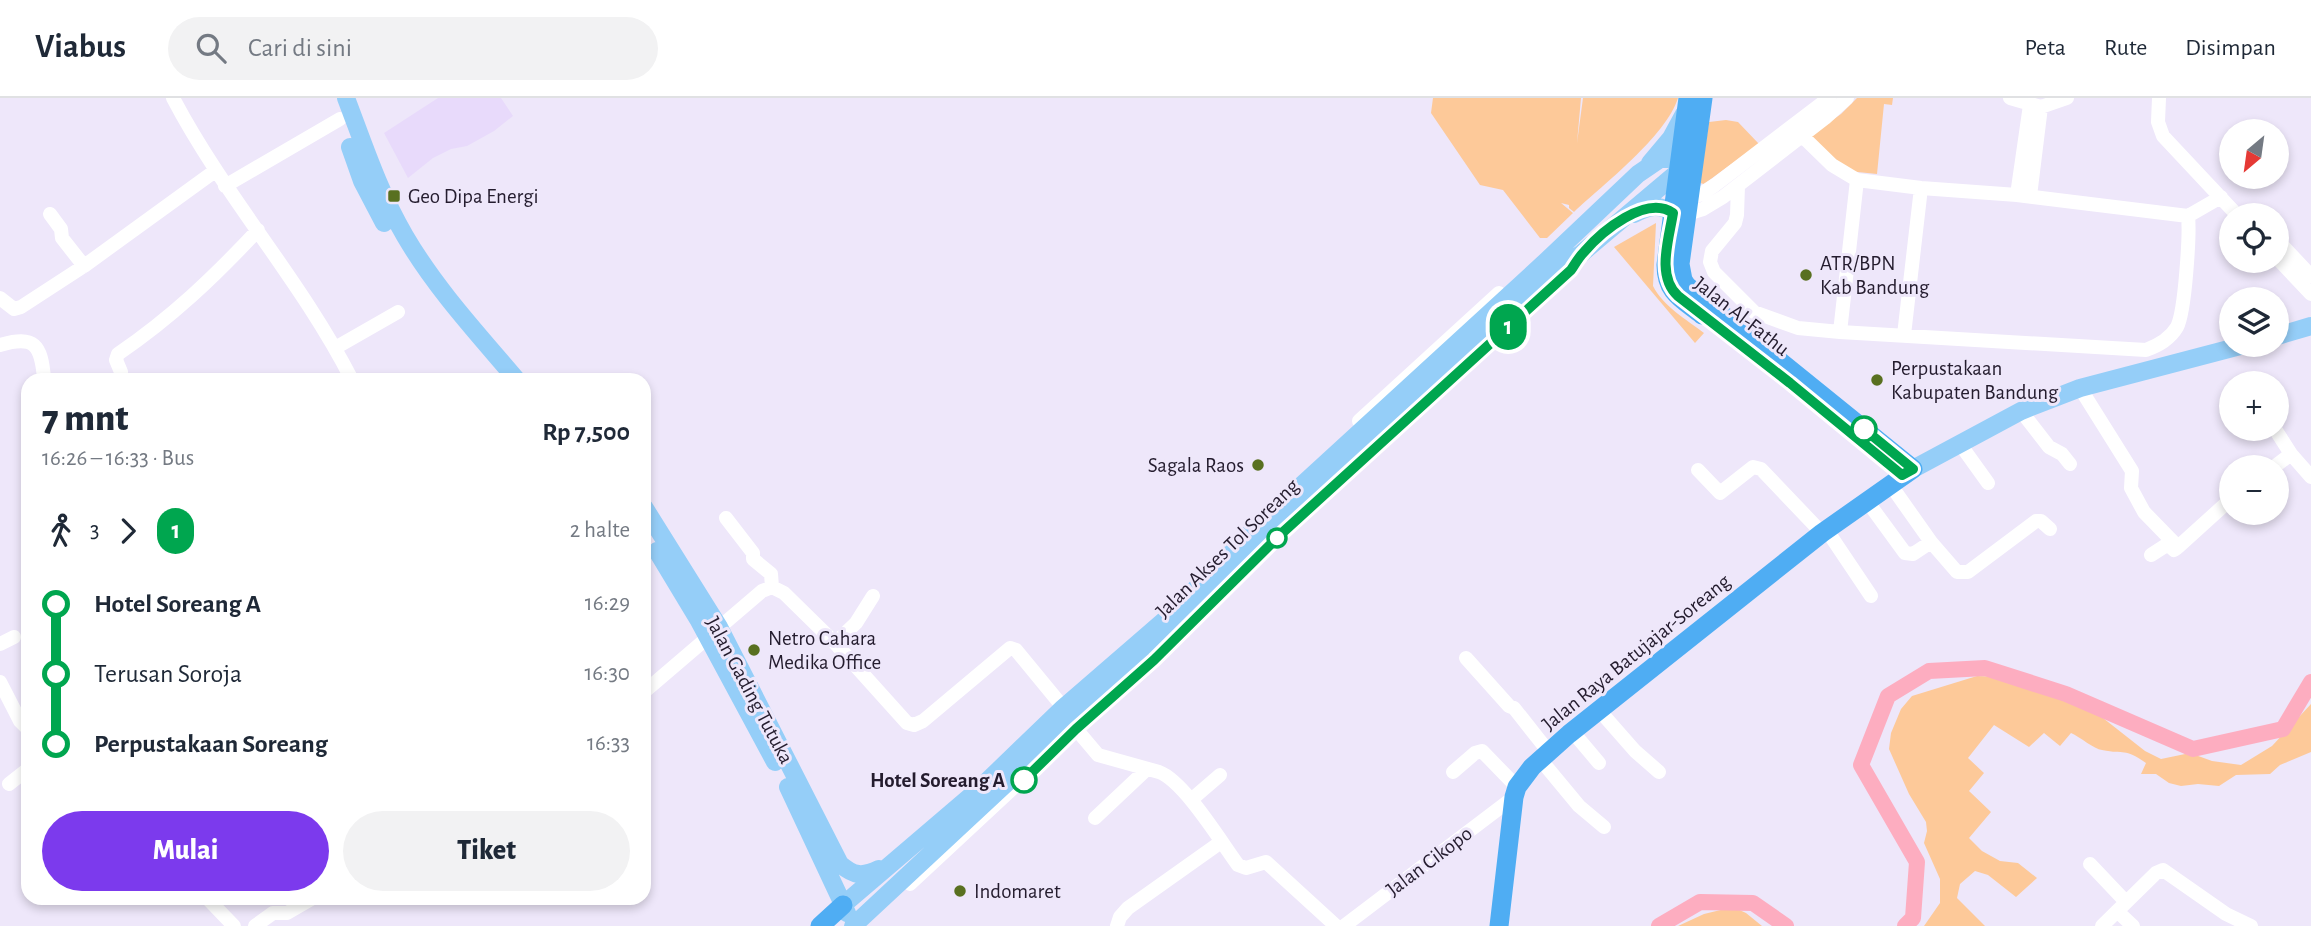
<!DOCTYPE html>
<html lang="id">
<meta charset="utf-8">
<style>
:root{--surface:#fff;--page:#f2f2f3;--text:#1f2937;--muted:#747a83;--line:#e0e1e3;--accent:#7c3aed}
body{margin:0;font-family:"Alegreya Sans",sans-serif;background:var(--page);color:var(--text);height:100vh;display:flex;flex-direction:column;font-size:26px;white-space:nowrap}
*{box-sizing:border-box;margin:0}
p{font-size:23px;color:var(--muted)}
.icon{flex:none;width:38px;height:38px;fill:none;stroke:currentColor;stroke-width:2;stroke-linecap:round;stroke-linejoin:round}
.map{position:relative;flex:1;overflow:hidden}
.details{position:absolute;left:21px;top:275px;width:630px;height:532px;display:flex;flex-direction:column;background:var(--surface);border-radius:21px;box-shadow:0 4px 10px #0003}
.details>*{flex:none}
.badge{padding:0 14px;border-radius:23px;font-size:24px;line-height:46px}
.needle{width:46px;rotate:209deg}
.controls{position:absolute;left:2219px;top:21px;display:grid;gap:14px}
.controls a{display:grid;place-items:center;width:70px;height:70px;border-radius:50%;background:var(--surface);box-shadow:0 4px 10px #0003;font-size:35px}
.map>.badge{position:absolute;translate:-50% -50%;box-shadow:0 0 0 4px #fff}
.legs{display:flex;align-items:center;gap:10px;height:77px;padding:0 21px;font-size:23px}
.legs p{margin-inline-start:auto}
.overview{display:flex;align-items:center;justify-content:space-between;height:119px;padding:0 21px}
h1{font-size:38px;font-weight:800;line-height:52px}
.cta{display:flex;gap:14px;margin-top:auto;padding:14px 21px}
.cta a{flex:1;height:80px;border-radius:42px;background:var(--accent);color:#fff;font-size:28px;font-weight:800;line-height:80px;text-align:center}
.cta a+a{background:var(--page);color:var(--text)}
ul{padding:0 21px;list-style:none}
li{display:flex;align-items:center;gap:24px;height:70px;font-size:26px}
li i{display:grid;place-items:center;width:10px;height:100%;margin:0 9px;background:currentColor}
li i::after{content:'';width:18px;height:18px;margin:-9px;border:5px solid;border-radius:50%;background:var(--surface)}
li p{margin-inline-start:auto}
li:first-child i{background:linear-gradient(#0000 50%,currentColor 0)}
li:last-child i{background:linear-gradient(currentColor 50%,#0000 0)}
header{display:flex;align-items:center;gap:42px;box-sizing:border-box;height:98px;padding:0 35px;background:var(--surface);border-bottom:2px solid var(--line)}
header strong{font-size:33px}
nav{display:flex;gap:38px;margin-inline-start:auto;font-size:24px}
.search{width:490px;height:63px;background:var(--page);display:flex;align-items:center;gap:18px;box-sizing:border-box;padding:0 24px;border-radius:38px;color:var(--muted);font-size:26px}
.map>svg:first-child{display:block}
.built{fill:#e8dafb}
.green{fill:#fdc999}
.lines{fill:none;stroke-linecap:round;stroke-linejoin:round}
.river{stroke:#fdadc0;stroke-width:16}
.minor{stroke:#fff;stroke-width:14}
.major{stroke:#95cef8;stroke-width:18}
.highway{stroke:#4fadf3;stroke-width:19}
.line-1-casing{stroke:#fff;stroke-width:16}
.line-1{stroke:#00a64f;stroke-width:10}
.poi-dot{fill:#597020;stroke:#eee7fa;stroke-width:2.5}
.stop-1-dot{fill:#fff;stroke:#00a64f;stroke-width:3.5}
.labels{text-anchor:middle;stroke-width:6;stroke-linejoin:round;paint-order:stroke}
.poi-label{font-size:21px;fill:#241c2e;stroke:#eee7fa;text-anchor:start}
.street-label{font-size:21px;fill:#241c2e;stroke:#eee7fa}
.stop-label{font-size:21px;font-weight:bold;fill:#241c2e;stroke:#eee7fa;text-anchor:end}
</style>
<header>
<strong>Viabus</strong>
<div class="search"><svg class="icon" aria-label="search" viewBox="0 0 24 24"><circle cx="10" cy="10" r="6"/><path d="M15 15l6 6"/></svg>Cari di sini</div>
<nav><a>Peta</a><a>Rute</a><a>Disimpan</a></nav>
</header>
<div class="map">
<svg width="2311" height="828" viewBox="0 0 2311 828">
<rect width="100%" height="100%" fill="#eee7fa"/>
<path class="built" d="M438,0h63l12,18 -19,15 -27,15 -16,3 -18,9 -25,20 -24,-45z"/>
<path class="green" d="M1433,0h148l-4,45 6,-45h95c-12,38 -74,86 -104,114l-5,-4v-3l-8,-2 12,10 -26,25h-7l-37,-48 -23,-5 -49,-72z
M1857,0h36l-1,7 -8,-1 -7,70 -29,-3 -40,-34 33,-23z
M1726,22l12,2 21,22 -55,40 -4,-1 9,-61z
M1656,125l-3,63c10,20 34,34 51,47l-9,10 -81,-96z
M1977,578l26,1 46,13 54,28 42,33 16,8 29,-6 22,8 29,4 31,-19 39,-42v48l-31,13 -10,9 -34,1 -17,11 -21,-2 -17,2 -12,-3 -13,-9h-15l5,-11c-23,-16 -20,-8 -44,-13 -8,-1 -22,-13 -31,-17l-11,13 -16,-13 -15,14 -35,-22 -26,33 16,15 -15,18 22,21 -22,26 13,13 18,10 18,2 19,15 -21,19 -28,-22 -13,-4 -15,13 -3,14 28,28h-61l16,-23v-24l-16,-36 3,-12 -1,-9 -17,-28 -20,-45 2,-16 10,-24 11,-13z
M1733,809l13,6 16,13h-84l26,-12z"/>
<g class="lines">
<path class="river" d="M1659,828l41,-24 53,1 33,23
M1905,828l8,-8 4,-56 -56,-97 27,-69 41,-25 56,-3 81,26 127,55 90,-20 28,-47"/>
<path class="minor" d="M173,0c52,99 128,182 179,282
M2010,0l31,9 26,-9
M2159,0l-1,24 5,14 74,79
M1857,82l64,8 96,7 171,21
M225,88l115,-67
M1738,88l-1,29 -2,8 -23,28 -2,11 4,10 40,40 44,16 42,4 17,-152 -25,-15 -39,-38
M2017,97l13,-90
M2030,98l11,-89
M1682,104l19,-8 14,-9 114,-87
M1681,115l6,1 16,-5 20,-12 102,-79 22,-20
M50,116l11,15 1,9 22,28
M2281,146l30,32
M2277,160l34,36
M0,200l14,11 7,-2 63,-41 131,-95
M1840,234l306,18c13,-5 24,-11 31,-23 8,-15 13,-93 11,-111l33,-19
M1904,237l17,-147
M0,247c35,-10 41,0 44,33l3,2
M335,250l63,-36
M121,274l-5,-12 2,-6c54,-37 95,-76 140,-124
M2080,290l52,83 -1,17 13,24 34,35 53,-48
M2021,313l28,36 13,7 8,10
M1359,323l140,-128
M2275,331l16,25 20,23
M1960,346l28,39
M2274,369l17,-13
M1698,372l22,23 33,-26 8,2 61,64
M1867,403l38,52 8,1 18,-12 -41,-58
M726,420l27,35v6l18,15 1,13
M1826,431l45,67
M1931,444l26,30h11l68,-51h5l9,8
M2151,457l17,-11 6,6 3,-2
M835,545l21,-20 17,-27
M0,546l14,-7
M1466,560l43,48 5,2 34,43
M0,584l20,39 8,8
M644,594l118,-101 10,-4 12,6 51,50 72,80 7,2 9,-4 87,-73 6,2 42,51
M1599,612l36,41 24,21
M1076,631l22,26 61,17c25,9 62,70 79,93l8,3 20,-6 70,64
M1572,633l27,32
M1540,661l39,47 25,21
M1453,674l22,-19 7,-2 35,36
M9,686l19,-15
M1191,702l29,-25
M1095,720l52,-49
M2090,766l36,38
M910,786l162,-151
M207,800l27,28
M2117,813l16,15
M255,828l18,-13h14l26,-15
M1117,828l3,-9 8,-9 93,-66
M1344,828l170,-129
M2102,828l54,-53 7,-3 63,44 25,12"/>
<path class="major" d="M346,0c18,47 33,94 59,138 31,53 73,98 112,144
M350,49l12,34 22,42
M1650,65l21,-25 13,-24
M1634,116c14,-7 25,-11 39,-1
M2277,238l34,-10
M1913,371l108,-58 59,-23 164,-43
M644,409l75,120 121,237c14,12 22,13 39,5
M657,453l41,68 77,143
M788,689l59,126
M843,807l137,-117 83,-80 104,-90 87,-89 288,-264 96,-91 22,-15h32
M853,828l218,-203 77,-68 125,-125 290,-265 19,-12 102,-86"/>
<path class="highway" d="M1688,0l-22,167c0,28 16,34 36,50
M820,828l23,-21
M1499,828l15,-129 3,-10 15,-20 37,-33 253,-201 91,-64 -226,-183 -4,-6 -3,-16 23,-166"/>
</g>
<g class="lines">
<g class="line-1-casing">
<path id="line-1" d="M1024,682l52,-51 78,-69 127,-126 290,-264c4,-6 8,-13 13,-18 17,-20 62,-58 89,-39 -4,26 -17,63 5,83l112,87 112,92 11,-6 -49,-40"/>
</g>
<use href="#line-1" class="line-1"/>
</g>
<g class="poi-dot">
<rect x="387" y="91" width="14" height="14" rx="3.5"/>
<circle cx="1806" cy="177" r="7"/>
<circle cx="1877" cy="282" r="7"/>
<circle cx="1258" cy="367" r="7"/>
<circle cx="754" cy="552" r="7"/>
<circle cx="960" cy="793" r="7"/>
</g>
<g class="stop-1-dot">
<circle cx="1864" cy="331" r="12"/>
<circle cx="1277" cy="440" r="9"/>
<circle cx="1024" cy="682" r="12"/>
</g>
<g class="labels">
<g class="poi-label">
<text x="408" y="105">Geo Dipa Energi</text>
<text x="1820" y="172">ATR/BPN<tspan x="1820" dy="24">Kab Bandung</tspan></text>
<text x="1891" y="277">Perpustakaan<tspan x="1891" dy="24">Kabupaten Bandung</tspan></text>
<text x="1244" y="374" text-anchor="end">Sagala Raos</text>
<text x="768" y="547">Netro Cahara<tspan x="768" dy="24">Medika Office</tspan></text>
<text x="974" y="800">Indomaret</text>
</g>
<g class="street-label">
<text transform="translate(1742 218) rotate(38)" y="7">Jalan Al-Fathu</text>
<text transform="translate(1227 450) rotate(-44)" y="7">Jalan Akses Tol Soreang</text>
<text transform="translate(1636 554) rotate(-39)" y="7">Jalan Raya Batujajar-Soreang</text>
<text transform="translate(750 592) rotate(62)" y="7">Jalan Gading Tutuka</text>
<text transform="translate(1429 763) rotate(-37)" y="7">Jalan Cikopo</text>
</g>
<g class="stop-label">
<text x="1005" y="689">Hotel Soreang A</text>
</g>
</g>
</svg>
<div class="controls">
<a><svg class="needle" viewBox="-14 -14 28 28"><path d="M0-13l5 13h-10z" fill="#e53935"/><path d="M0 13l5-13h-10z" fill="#747a83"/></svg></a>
<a><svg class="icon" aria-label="locate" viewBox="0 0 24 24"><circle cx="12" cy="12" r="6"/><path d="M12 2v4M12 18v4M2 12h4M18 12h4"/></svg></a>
<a><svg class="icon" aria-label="layers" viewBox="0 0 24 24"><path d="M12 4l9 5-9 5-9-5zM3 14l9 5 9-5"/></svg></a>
<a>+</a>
<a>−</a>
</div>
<b class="badge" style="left:1508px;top:229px;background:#00a64f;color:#fff">1</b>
<section class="details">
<div class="overview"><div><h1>7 mnt</h1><p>16:26 – 16:33 · Bus</p></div><b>Rp 7,500</b></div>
<div class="legs"><svg class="icon" aria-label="walk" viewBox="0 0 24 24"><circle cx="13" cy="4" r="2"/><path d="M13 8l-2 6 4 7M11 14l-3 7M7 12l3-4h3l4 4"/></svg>3<svg class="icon" aria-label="forward" viewBox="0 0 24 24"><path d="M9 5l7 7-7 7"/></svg><b class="badge" style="background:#00a64f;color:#fff">1</b><p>2 halte</p></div>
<ul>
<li><i style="color:#00a64f"></i><b>Hotel Soreang A</b><p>16:29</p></li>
<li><i style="color:#00a64f"></i><span>Terusan Soroja</span><p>16:30</p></li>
<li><i style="color:#00a64f"></i><b>Perpustakaan Soreang</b><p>16:33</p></li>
</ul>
<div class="cta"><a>Mulai</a><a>Tiket</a></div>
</section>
</div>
